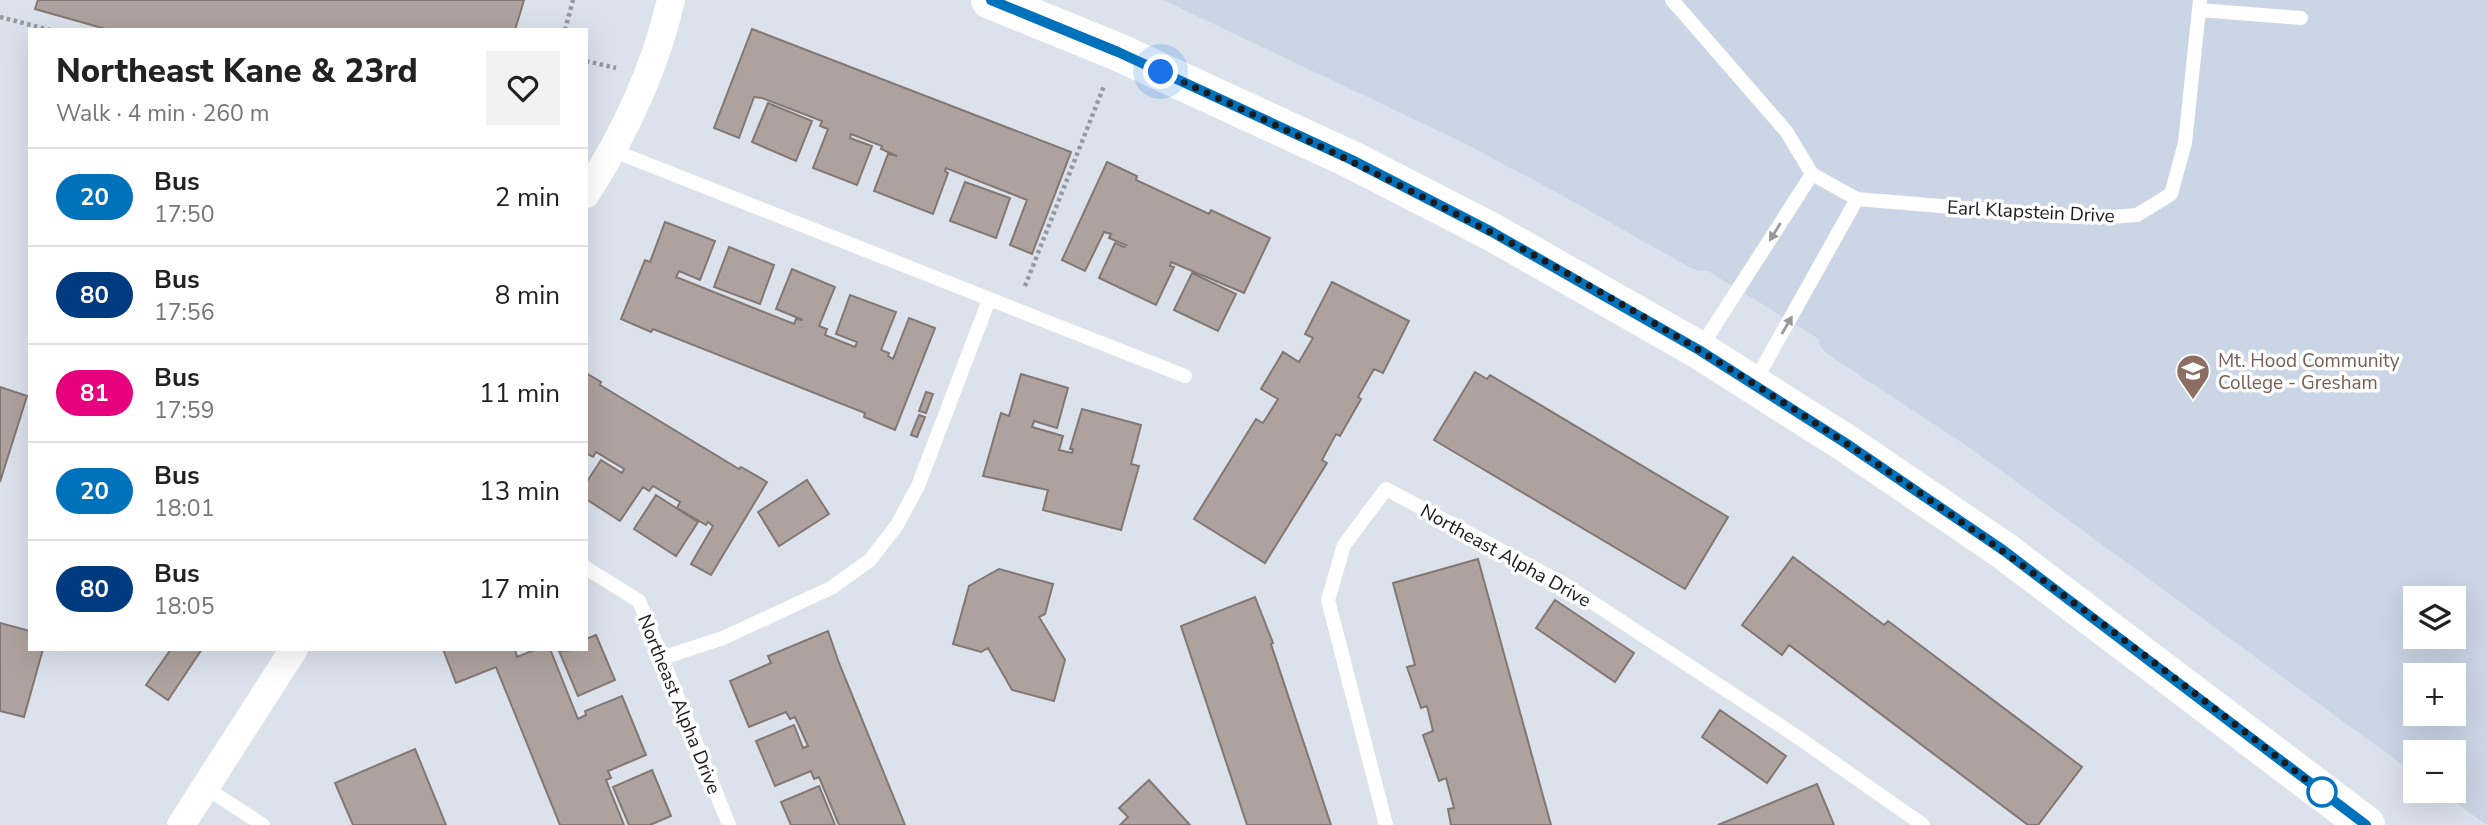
<!DOCTYPE html>
<meta charset="utf-8">
<style>
:root{--surface:#fff;--page:#f2f2f2;--text:#222;--muted:#767676;--line:#e0e0e0}
body{margin:0;font-family:"Nunito Sans",sans-serif;background:var(--page);color:var(--text);height:100vh;display:flex;flex-direction:column;font-size:26px;white-space:nowrap}
*{box-sizing:border-box;margin:0}
p{font-size:23px;color:var(--muted)}
.icon{flex:none;width:38px;height:38px;fill:none;stroke:currentColor;stroke-width:2;stroke-linecap:round;stroke-linejoin:round}
.map{position:relative;flex:1;overflow:hidden}
.side{position:absolute;left:28px;top:28px;width:560px;height:623px;display:flex;flex-direction:column;background:var(--surface);border-radius:0px;box-shadow:0 7px 28px #0002}
.side>*{flex:none}
.badge{padding:0 14px;border-radius:23px;font-size:24px;line-height:46px}
.controls{position:absolute;left:2403px;top:586px;display:grid;gap:14px}
.controls a{display:grid;place-items:center;width:63px;height:63px;border-radius:0px;background:var(--surface);box-shadow:0 7px 28px #0002;font-size:35px}
.you{position:absolute;width:35px;height:35px;margin:-18px;border:5px solid #fff;border-radius:50%;background:#1a73e8;box-shadow:0 0 0 10px #1a73e833}
.map>.badge{position:absolute;translate:-50% -50%;box-shadow:0 0 0 4px #fff}
.round{display:grid;place-items:center;flex:none;width:74px;height:74px;border-radius:0px;background:var(--page)}
.overview{display:flex;align-items:center;justify-content:space-between;height:119px;padding:0 28px}
h1{font-size:33px;font-weight:800;line-height:52px}
ul{padding:0;list-style:none}
li{display:flex;align-items:center;gap:21px;height:98px;padding:0 28px;border-top:2px solid var(--line)}
li div{flex:1}
li b{display:block;font-size:26px}
li em{font-style:normal}
li .badge{min-width:77px;font-weight:700;text-align:center}
.map>svg:first-child{display:block}
.built{fill:#cad5e5;fill-rule:evenodd}
.building{fill:#aea29e;stroke:#837774;stroke-width:2}
.lines{fill:none;stroke-linecap:round;stroke-linejoin:round}
.path{stroke:#9499a0;stroke-width:4.5;stroke-dasharray:3.5 3.5;stroke-linecap:butt}
.lane{stroke:#fff;stroke-width:14}
.street{stroke:#fff;stroke-width:28}
.primary{stroke:#fff;stroke-width:38}
.oneway{fill:#98989a}
.line-casing{stroke:#fff;stroke-width:16}
.line{stroke:#0072bc;stroke-width:10}
.walk{stroke:#191b1f;stroke-width:7;stroke-dasharray:0 12.6}
.stop-dot{fill:#fff;stroke:#0072bc;stroke-width:3.5}
.labels{text-anchor:middle;stroke-width:7;stroke-linejoin:round;paint-order:stroke}
.street-label{font-size:19px;fill:#191b1f;stroke:#fff}
.education-label{font-size:19px;fill:#785e54;stroke:#fff;text-anchor:start}
</style>
<div class="map">
<svg width="2487" height="825" viewBox="0 0 2487 825">
<rect width="100%" height="100%" fill="#dce2ec"/>
<path class="built" d="M1163,0h1324v825l-48,-34h15v-39h-39v22l-442,-324 -147,-97 -6,-7 -1,-7 -111,-68h-10l-9,-4 -124,-70 -101,-54zM2415,598h39v39h-39zM2415,676h39v38h-39z"/>
<path class="building" d="M38,0h486l-9,30h-406l-74,-21z
M752,29l319,123 -39,102 -22,-9 17,-45 -81,-32 -1,3 3,2 -15,41 -59,-23 14,-37 9,2 -16,-7 1,-3 -31,-12 -1,4 22,8 -15,39 -44,-17 15,-39 -8,-3 2,-5 -60,-23 -8,-1 -15,41 -25,-10z
M768,103l44,18 -16,40 -44,-19z
M1107,162l30,14 -1,4 73,34 2,-4 59,28 -26,55 -73,-31 -1,4 4,1 -18,38 -57,-27 16,-35 9,4 2,-2 -17,-7 2,-4 -7,-2 -19,39 -23,-11z
M965,182l45,16 -14,40 -46,-17z
M665,222l50,19 -15,39 -21,-9 -3,6 118,47 2,-5 7,1 -27,-11 16,-40 43,18 -16,39 8,3 -2,6 30,12 2,-5 -21,-8 14,-39 46,17 -15,38 8,3 -1,3 5,3 16,-41 26,10 -40,102 -31,-13 1,-4 -212,-84 -2,3 -30,-13 24,-59 5,2z
M729,247l45,18 -14,39 -46,-17z
M1192,273l44,21 -18,37 -44,-21z
M1332,282l77,39 -26,52 -9,-4 -16,28 3,2 -21,37 -4,-2 -14,26 5,3 -62,100 -71,-44 62,-100 7,4 15,-24 -17,-10 22,-37 16,10 14,-24 -8,-4z
M1475,372l12,7 3,-4 238,142 -43,72 -251,-149z
M586,373l15,9 -1,3 139,84 2,-2 26,15 -56,93 -20,-11 22,-38 -5,-4 -2,3 -29,-17 3,-6 -27,-16 -4,5 -6,-4 -23,34 -34,-22v-16l15,-23 21,13 2,-4 -28,-17 -3,5 -7,-4z
M1021,374l47,14 -11,40 -23,-7 -2,6 31,9 -4,14 13,3 1,-4h-3l12,-40 59,16 -10,39 8,2 -18,64 -78,-20 5,-20 -65,-14 18,-63 8,3z
M0,387l27,9 -27,86z
M926,392l7,2 -7,19 -7,-2z
M919,415l6,2 -8,20 -6,-2z
M807,480l22,34 -50,32 -21,-34z
M656,495l42,27 -22,34 -42,-27z
M1793,557l91,68 4,-4 194,146 -44,58h-10l-239,-180 -7,10 -40,-30z
M1478,559l73,266h-100l-3,-16 6,-1 -8,-30 -7,3 -16,-46 10,-4 -6,-25 -6,2 -14,-41 8,-2 -22,-82z
M999,569l54,15 -8,30 -6,3 26,43 -11,41 -42,-11 -24,-42 -7,4 -28,-8 16,-58z
M1255,597l18,46 -2,1 60,181h-84l-66,-199z
M1555,600l79,53 -19,29 -79,-54z
M0,623l30,8v18h13l-19,68 -24,-6z
M828,631l11,32 66,162h-66l-20,-48 -5,2 -3,-8 -36,15 -19,-45 38,-16 9,23 5,-2 -13,-29 -5,2 -4,-7 -37,15 -19,-46 41,-18 -3,-7z
M596,635l19,45 -37,16 -19,-45 27,-2v-10z
M171,649h31l-34,51 -22,-15z
M443,649h72l2,8 20,-8h13l28,70 8,-4 -1,-4 37,-15 24,59 -38,16 3,7 -5,2 18,45h-64l-64,-158 -40,16z
M1720,710l66,46 -19,27 -65,-46z
M415,749l31,76h-93l-18,-42z
M652,770l19,46 -21,9h-21l-16,-38z
M1149,780l41,45h-70l8,-8 -9,-9z
M1817,784l17,41h-116z
M819,786l16,39h-44l-10,-23z"/>
<g class="lines">
<path class="path" d="M0,17l50,13
M565,30l8,-30
M586,61l30,7
M1025,286l79,-200"/>
<path class="lane" d="M1672,0l114,131 26,43 45,25 202,17 53,1 25,-2 34,-21 14,-51 15,-143
M2199,10l102,8
M614,151l571,225
M1699,350l113,-176
M1754,383l103,-184
M586,568l53,33 90,224
M662,658l61,-20 108,-50 39,-28 27,-35 21,-39 71,-186
M206,788l57,37
M1386,825l-58,-225 16,-55 42,-56 180,96 230,151 127,89"/>
<path class="street" d="M586,194c39,-61 69,-124 85,-194
M181,825l113,-176"/>
<path class="primary" d="M990,0l128,52 234,108 140,72 207,118 148,94 156,106 363,275"/>
</g>
<defs><path id="oneway-solid" d="M-6-.8H1V-3.2L6.5 0L1 3.2V.8H-6Z" transform="scale(1.75)"/></defs>
<g class="oneway">
<use href="#oneway-solid" transform="translate(1775 232) rotate(122)"/>
<use href="#oneway-solid" transform="translate(1787 325) rotate(-60)"/>
</g>
<g class="lines">
<g class="line-casing">
<path id="line" d="M991,0l127,52 234,108 140,72 207,118 148,94 156,106 363,275"/>
</g>
<use href="#line" class="line"/>
<path class="walk" d="M1161,72c185,84 364,172 538,278 218,132 423,285 623,442"/>
</g>
<defs>
<g id="university-pin" transform="scale(1.75)"><path d="M0 17L-7.5 6A9.5 9.5 0 1 1 7.5 6Z" fill="#8d6e63" stroke="#fff"/><path d="M0-5L7-2L0 1L-7-2ZM-4 1L0 2.5L4 1V4Q0 6-4 4Z" fill="#fff"/></g>
</defs>
<g fill-rule="evenodd">
<use href="#university-pin" x="2193" y="371"/>
</g>
<circle class="stop-dot" cx="2322" cy="792" r="14"/>
<g class="labels">
<g class="street-label">
<text transform="translate(2031 211) rotate(3)" y="7">Earl Klapstein Drive</text>
<text transform="translate(1506 555) rotate(29)" y="7">Northeast Alpha Drive</text>
<text transform="translate(680 704) rotate(68)" y="7">Northeast Alpha Drive</text>
</g>
<g class="education-label">
<text x="2218" y="367">Mt. Hood Community<tspan x="2218" dy="22">College - Gresham</tspan></text>
</g>
</g>
</svg>
<div class="controls">
<a><svg class="icon" aria-label="layers" viewBox="0 0 24 24"><path d="M12 4l9 5-9 5-9-5zM3 14l9 5 9-5"/></svg></a>
<a>+</a>
<a>−</a>
</div>
<div class="you" style="left:1161px;top:72px"></div>
<section class="side">
<div class="overview"><div><h1>Northeast Kane &amp; 23rd</h1><p>Walk · 4 min · 260 m</p></div><a class="round"><svg class="icon" aria-label="heart" viewBox="0 0 24 24"><path d="M12 20l-8-8c-3-5 5-10 8-4 3-6 11-1 8 4z"/></svg></a></div>
<ul>
<li><span class="badge" style="background:#0072bc;color:#fff">20</span><div><b>Bus</b><p>17:50</p></div><em>2 min</em></li>
<li><span class="badge" style="background:#003b80;color:#fff">80</span><div><b>Bus</b><p>17:56</p></div><em>8 min</em></li>
<li><span class="badge" style="background:#e6007e;color:#fff">81</span><div><b>Bus</b><p>17:59</p></div><em>11 min</em></li>
<li><span class="badge" style="background:#0072bc;color:#fff">20</span><div><b>Bus</b><p>18:01</p></div><em>13 min</em></li>
<li><span class="badge" style="background:#003b80;color:#fff">80</span><div><b>Bus</b><p>18:05</p></div><em>17 min</em></li>
</ul>
</section>
</div>
